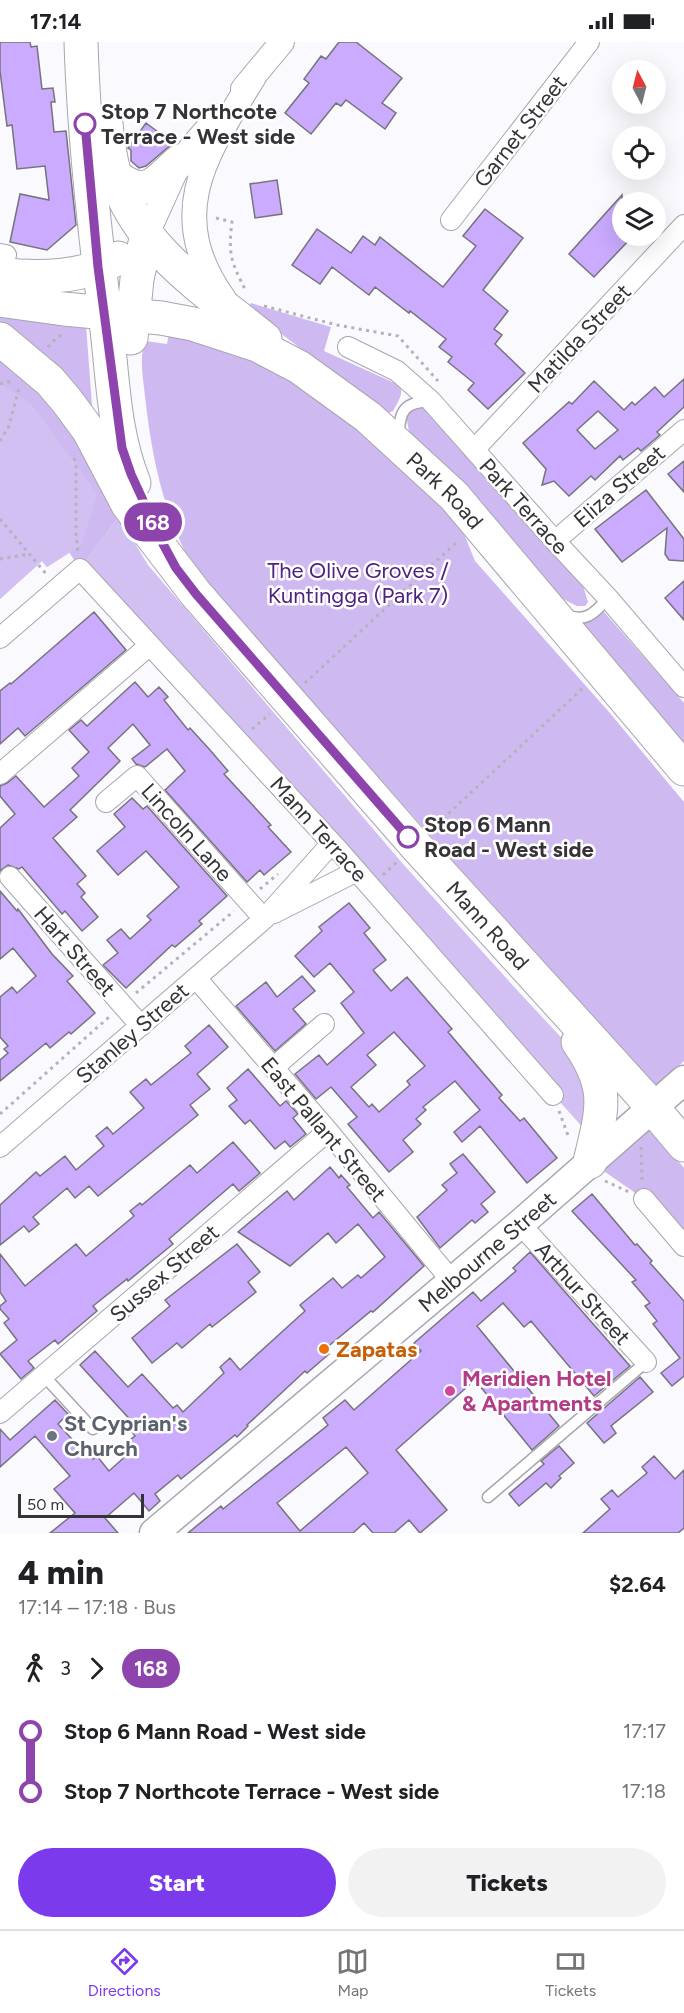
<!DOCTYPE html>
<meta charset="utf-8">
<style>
:root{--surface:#fff;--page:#f2f2f2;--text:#202124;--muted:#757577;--line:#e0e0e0;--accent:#7c3aed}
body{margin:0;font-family:Figtree,sans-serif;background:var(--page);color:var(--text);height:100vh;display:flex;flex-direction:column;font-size:22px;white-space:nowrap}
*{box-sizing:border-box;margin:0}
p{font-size:20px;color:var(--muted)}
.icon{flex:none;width:33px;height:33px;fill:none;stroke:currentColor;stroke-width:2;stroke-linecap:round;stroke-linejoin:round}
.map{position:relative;height:1491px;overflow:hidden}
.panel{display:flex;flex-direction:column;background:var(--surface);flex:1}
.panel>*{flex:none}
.badge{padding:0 12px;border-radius:20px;font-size:21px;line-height:39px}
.needle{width:39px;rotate:353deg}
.fabs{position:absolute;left:612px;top:18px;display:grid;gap:12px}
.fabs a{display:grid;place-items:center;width:54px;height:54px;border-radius:50%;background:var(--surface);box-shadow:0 6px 24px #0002;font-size:30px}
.scale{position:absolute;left:18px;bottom:15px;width:126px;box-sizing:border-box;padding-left:6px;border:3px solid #353337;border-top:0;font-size:16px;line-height:21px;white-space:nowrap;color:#353337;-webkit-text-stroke:4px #fff;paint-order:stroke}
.map>.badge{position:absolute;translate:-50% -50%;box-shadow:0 0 0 3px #fff}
.legs{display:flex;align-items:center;gap:9px;height:66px;padding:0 18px;font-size:20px}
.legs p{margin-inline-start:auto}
.head{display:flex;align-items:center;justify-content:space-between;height:102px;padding:0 18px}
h1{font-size:33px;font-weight:800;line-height:45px}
.cta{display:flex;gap:12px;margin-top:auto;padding:12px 18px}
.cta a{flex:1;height:69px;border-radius:36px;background:var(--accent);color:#fff;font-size:24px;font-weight:800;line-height:69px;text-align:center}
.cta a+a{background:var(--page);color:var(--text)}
ul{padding:0 18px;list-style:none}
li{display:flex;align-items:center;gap:21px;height:60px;font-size:22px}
li i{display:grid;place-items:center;width:9px;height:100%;margin:0 8px;background:currentColor}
li i::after{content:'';width:15px;height:15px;margin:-8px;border:4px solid;border-radius:50%;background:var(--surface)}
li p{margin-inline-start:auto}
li:first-child i{background:linear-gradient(#0000 50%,currentColor 0)}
li:last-child i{background:linear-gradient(currentColor 50%,#0000 0)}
.status{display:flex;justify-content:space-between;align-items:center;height:42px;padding:0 30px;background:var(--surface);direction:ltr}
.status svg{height:16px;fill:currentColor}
.tab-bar{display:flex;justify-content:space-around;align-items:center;height:84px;border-top:2px solid var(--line);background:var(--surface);font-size:16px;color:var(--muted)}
.tab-bar a{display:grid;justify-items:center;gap:3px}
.tab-bar .active{color:var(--accent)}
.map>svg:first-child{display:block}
.green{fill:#cebaf1}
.forest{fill:#d2c0f3}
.building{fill:#caabfe;stroke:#76737b;stroke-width:1.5;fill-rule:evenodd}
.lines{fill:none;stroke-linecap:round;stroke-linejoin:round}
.service-casing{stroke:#a8a5ae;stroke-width:13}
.minor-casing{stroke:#a8a5ae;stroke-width:22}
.tertiary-casing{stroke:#a8a5ae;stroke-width:26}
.secondary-casing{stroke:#a8a5ae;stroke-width:31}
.trunk-casing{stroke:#a8a5ae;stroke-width:35}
.path{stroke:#b4b3b7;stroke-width:3;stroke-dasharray:3 4.5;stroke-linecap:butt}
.service{stroke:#fff;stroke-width:10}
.minor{stroke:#fff;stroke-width:20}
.tertiary{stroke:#fff;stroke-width:24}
.secondary{stroke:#fff;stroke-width:28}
.trunk{stroke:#fff;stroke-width:33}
.line-1-casing{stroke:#fff;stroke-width:14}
.line-1{stroke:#8e44ad;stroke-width:9}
.stop-1-dot{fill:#fff;stroke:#8e44ad;stroke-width:3}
.food-dot{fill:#e8710a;stroke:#fff;stroke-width:2}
.hotel-dot{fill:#d1479c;stroke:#fff;stroke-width:2}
.worship-dot{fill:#6b7280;stroke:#fff;stroke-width:2}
.labels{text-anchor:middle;stroke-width:5;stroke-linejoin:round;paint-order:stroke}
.stop-label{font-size:22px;font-weight:bold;fill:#353337;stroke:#fff;text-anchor:start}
.street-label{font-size:22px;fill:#353337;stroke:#fff}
.park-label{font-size:22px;fill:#4f2180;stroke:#fff}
.food-label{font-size:22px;font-weight:bold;fill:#c56008;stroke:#fff;text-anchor:start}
.hotel-label{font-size:22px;font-weight:bold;fill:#b23c85;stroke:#fff;text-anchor:start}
.worship-label{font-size:22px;font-weight:bold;fill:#5b616d;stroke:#fff;text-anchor:start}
</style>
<div class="status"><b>17:14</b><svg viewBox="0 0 49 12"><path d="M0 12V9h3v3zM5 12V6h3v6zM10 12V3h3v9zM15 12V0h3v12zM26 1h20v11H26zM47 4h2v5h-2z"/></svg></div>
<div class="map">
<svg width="684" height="1491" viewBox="0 0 684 1491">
<rect width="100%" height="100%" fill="#faf9fe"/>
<path class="green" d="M251,261l80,24 -7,24 75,34c6,8 -2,18 -6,26l-7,3 -31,-25 -107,-80z
M0,270l86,13 7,94 -93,-90z
M169,291l88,26 103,62 102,108 13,32 134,151 75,90v259l-30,28 -428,-485c-12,-15 -32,-34 -40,-50 -25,-51 -35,-103 -41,-158 -2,-18 -6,-38 0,-55l22,3z
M0,312l63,59 56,104 -39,52 -11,-17 -22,15 -5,-6 -42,38z
M424,365l7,4 152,175 5,16 -3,4h-8l-14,-7 -106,-120 -48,-47 -3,-17 4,-7z
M604,570l80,91v39l-104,-121z
M645,1078l39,48v69l-40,-38 -49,-34z"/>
<path class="forest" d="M0,342l31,20 66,89 -15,52 -35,22 -5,-6 -42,38z
M119,475l29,48 116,136 139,163 113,125 69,74 10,78 -515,-572z"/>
<path class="building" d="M0,0h30l1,5 6,-1 5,43 11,-1 2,14h-4l3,30 12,-1 10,94 -29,25 -37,-8 10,-48 29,6 -4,-34 -28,3 -5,-44 -5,1 -7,-55z
M339,0h17l46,36 -20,25 14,10 -11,16 -39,-29 -5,6 -5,-3 -25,31 -26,-21 24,-30 -5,-4 17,-23 5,3z
M146,81l27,20 -27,23 -7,2 -8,-7v-11l-3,-2z
M277,138l5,34 -27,4 -5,-34z
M622,153v41h11l-39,41 -25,-23z
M485,167l38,29 -40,52 25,21 -14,18 8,6 -7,9 30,29 -37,36 -20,-19 6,-7 -26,-21 4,-5 -13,-10 7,-8 -36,-28 -1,2 -34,-26 -6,8 -37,-28 -12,17 -28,-19 25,-36 34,24 12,-17 12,9 5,-8 63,50 33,-41 -13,-10z
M684,337v28l-27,25 3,3 -19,16 -3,-3 -15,12 -3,-4 -25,24 -4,-4 -22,20 -15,-15 -12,4 4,-16 -23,-26 46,-41 3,2 22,-23 30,29 8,-8 3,3 20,-18 9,10zM598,369l20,19 -23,19 -18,-19z
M684,419v31l-16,-18z
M646,448l38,49v22l-15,-1 -4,-6 2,-26 -45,34 -27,-33z
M684,539v39l-19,-22z
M94,570l32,38 -101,86 -7,-8 -18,16v-53l10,-8 1,1z
M135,640l13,15 11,-10 9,10 -4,3 24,30 2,-2 20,22 18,21 -4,3 47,51 -3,2 23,25 -27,23 -4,-5 -13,12 -82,-92 20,-19 -18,-22 -22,18 -9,-3 -4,-5 18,-14 -17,-21 -25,24 12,13 -50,49 7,7 -24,21 33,38 -9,8 8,9 -4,4 17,20 -16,14 -17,-20 -3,3 -40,-47 -3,2 -11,-4 -8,6v-43l15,-14 -15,-18v-10l7,-3 9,-7 28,31 35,-31 -7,-8 17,-16 -20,-22 12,-10 6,6z
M132,756l11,11 4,-3 80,90 -28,25 3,3 -27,23 -3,-2 -46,43 -23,-23 15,-12 -11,-13 14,-11 9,10 21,-19 -4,-4 32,-29 -33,-36 -28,24 -21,-24 28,-24 -11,-13z
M0,849l17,20 1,-2 34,45 21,22 -6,5 28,32 -24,21 -2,-2 -19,16 -4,-5 -46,38v-21l8,-7 -4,-4 4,-3 -8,-9v-40l12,-10 5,6 19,-17 -23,-28 -13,11z
M349,861l21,25 -6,5 22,27 -13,10 18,21 16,-14 45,52 -4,3 54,63 -3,3 21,23 4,-3 33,40 -30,25 -47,-57 -18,16 -8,-10 26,-22 -25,-29 -32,26 3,3 -10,9 5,5 -18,16 10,12 -24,20 -41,-48 9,-7 -26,-30 -15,12 -21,-25 24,-19 8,10 37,-32 -23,-30 13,-11 -24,-29 -16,14 -19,-21 27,-25 -3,-4zM394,990l31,34 -18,15 3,4 -31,27 -7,-8 -3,3 -18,-20 25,-22 -9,-10z
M302,934l13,15 -22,18 13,15 -31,27 -39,-45 30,-24 11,15z
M209,983l19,22 -31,27 13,15 -20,16 8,10 -100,81 -9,-10 -14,12 -8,-10 -34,29 6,7 -10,8 -5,-6 -24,19v-40l36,-33 4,4 25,-20 11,14 28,-24 -8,-10 11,-9 6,7 31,-26 -14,-16 16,-13 5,6 40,-32 -6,-7z
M248,1027l32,37 6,-5 12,13 -5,4 13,16 -16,13 -5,-6 -10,8 -25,-29 -5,4 -16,-18 8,-6 -10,-12z
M233,1100l27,31 -21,18 -6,-7 -64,55 4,5 -45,37 -1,-2 -34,27 4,5 -39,33 -3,-4 -27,21 6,7 -13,11 -21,-25 17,-14 -13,-17 5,-4 -9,-10v-3l6,-5 -6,-9v-38l25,32 51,-42 10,12 48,-40 -4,-5 10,-8 2,2 48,-40 7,8z
M463,1112l32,38 -14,12 7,8 -13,11 -3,-3 -32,28 -23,-31 30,-27 -5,-5 15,-12 -7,-9z
M330,1125l9,11 2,-3 9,10 -3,2 26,31 6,-6 45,54 -51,46 -2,-1 -46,38 4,5 -22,19 -2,-2 -58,54 1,1 -11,11 -2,-2 -54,44 -3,-4 -23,19 5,7 -11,10 -15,-18 -29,25 13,15h-68l25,-20 -21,-24 16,-13 -35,-40 -35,31v-38l10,11 45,-40 13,14 -10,10 24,26 2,-2 9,11 4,-3 12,15 19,-17 -6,-8 13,-10 -5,-7 5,-4 -55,-60 15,-14 33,36 14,-13 31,34 4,-3 6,7 41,-39 -4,-6 10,-9 10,12 65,-59 -5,-6 33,-27 9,10 16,-13 3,3 24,-21 -27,-33 -22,19 -8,-10 -38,33 -52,-34 49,-41 7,9z
M592,1152l43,51 2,-1 15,17 -2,2 34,38v75l-12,10 -11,-13 19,-15 -27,-34 4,-3 -12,-15 5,-3 -18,-21 4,-2 -64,-69z
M237,1202l23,28 -12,10 8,10 -44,35 -2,-3 -28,24 -5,-5 -25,20 -20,-25 38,-32 -5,-6z
M530,1210l100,114 -36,30 -63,-75 -7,6 -21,-24 -26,23 82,100 -27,24 -57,-70 -79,70 51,60 -27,23 -11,-13 -15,13h-21l-9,-10 -11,10h-165l33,-27 2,3 105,-84 -5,-7 22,-18 9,10 67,-59 -7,-8 59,-51 8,9 35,-30 -3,-3zM346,1405l22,26 -68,58 -23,-28z
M640,1335l13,15 -42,34 5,7 -12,10 -17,-20z
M559,1404l15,17 -15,13 2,2 -10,10 -5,-5 -27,23 -10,-12 35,-30 -3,-3z
M654,1414l21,23 9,-9v58l-6,5h-95l27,-24 -9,-10 11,-9 6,7 29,-24 -5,-6z"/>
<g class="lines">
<g class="service-casing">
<path id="service" d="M399,393c0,-25 6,-33 32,-34
M565,572c20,10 30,-1 43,-16
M44,1334l49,53
M488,1455l158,-135"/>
</g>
<g class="minor-casing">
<path id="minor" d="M451,178l138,-178
M0,212l6,1
M348,305l49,24 34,30 124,140 53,57 76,89
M474,408l210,-225
M555,499l129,-111
M0,596l80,-69 260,283 213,243
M0,732l150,-129
M106,760l31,-26 127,143
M10,835l131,149
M274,871l83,-42
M196,936l132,153 123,149
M273,1026l51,-44
M0,1105l264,-228 68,-76
M644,1157l40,47
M520,1182l126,138
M0,1371l328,-282"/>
</g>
<g class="tertiary-casing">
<path id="tertiary" d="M243,47l39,-47
M147,192l33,-73 38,-45
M224,257c-61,-86 -17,-146 30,-222"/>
</g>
<g class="secondary-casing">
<g id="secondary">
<path id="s1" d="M154,1491l366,-309 164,-144"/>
</g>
</g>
<g class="trunk-casing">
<g id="trunk">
<path d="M81,0c3,96 14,192 26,288 6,51 7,104 27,153"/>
<path d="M106,82c2,18 4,37 10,54 24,73 93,115 149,161"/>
<path d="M115,134c33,24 39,7 65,-15"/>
<path d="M0,232c38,5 84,4 118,-16"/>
<path id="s2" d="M0,258l64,9 97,9 32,6 64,21 42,22 69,50 86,79 230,273"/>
<path d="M131,296l6,-59 10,-45"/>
<path id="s3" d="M0,297l50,42 17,20 22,30 39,74 68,89 219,251 226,249 43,51"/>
<path d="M578,1000c33,47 24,68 12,120"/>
</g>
</g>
<path class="path" d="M216,176l16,4c-4,32 -1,40 14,69
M264,264l73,19 61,11 40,45
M48,305l8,-9 7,-4
M0,342l12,-3
M0,399l9,-15 10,-38
M74,416l2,8v67l2,20
M0,477l47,56
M0,517l29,-5
M305,641l154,-143
M252,687l18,-15
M432,787l151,-141
M383,833l15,-14
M260,847l18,-15
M136,951l98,-82
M559,1069l10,27
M0,1072l109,-97
M641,1105l1,35
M605,1139l24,11"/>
<use href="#service" class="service"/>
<use href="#minor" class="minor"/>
<use href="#tertiary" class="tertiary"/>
<use href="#secondary" class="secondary"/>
<use href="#trunk" class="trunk"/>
</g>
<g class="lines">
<g class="line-1-casing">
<path id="line-1" d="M85,82l13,143 24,181 9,26 32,70 13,24 20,26 212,243"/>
</g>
<use href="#line-1" class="line-1"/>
</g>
<g class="stop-1-dot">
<circle cx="85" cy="82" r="10"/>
<circle cx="408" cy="795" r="10"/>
</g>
<circle class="food-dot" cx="324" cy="1307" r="6"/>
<circle class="hotel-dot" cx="450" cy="1349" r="6"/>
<circle class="worship-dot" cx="52" cy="1394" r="6"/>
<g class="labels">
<g class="stop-label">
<text x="101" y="77">Stop 7 Northcote<tspan x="101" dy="25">Terrace - West side</tspan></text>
<text x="424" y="790">Stop 6 Mann<tspan x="424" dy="25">Road - West side</tspan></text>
</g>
<g class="street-label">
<text transform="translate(520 89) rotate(-52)" y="8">Garnet Street</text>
<text transform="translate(579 296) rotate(-47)" y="8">Matilda Street</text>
<text transform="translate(619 444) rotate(-41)" y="8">Eliza Street</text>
<text dy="8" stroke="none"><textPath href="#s2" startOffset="501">Park Road</textPath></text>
<text transform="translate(524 464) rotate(48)" y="8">Park Terrace</text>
<text transform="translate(319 787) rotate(48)" y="8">Mann Terrace</text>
<text transform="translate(187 790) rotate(48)" y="8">Lincoln Lane</text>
<text dy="8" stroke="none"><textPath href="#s3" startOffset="766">Mann Road</textPath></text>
<text transform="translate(75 909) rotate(49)" y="8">Hart Street</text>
<text transform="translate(132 991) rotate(-41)" y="8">Stanley Street</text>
<text transform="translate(324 1087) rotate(50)" y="8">East Pallant Street</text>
<text dy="8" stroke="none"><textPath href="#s1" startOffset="436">Melbourne Street</textPath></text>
<text transform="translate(164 1231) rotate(-41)" y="8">Sussex Street</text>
<text transform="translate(583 1251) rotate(48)" y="8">Arthur Street</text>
</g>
<g class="park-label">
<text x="358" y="536">The Olive Groves /<tspan x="358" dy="25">Kuntingga (Park 7)</tspan></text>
</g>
<g class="food-label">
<text x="336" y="1315">Zapatas</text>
</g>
<g class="hotel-label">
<text x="462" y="1344">Meridien Hotel<tspan x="462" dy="25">&amp; Apartments</tspan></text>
</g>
<g class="worship-label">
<text x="64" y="1389">St Cyprian's<tspan x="64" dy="25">Church</tspan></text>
</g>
</g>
</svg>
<div class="fabs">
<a><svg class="needle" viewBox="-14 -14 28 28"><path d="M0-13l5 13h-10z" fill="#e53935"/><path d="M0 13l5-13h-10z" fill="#757577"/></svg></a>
<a><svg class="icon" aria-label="locate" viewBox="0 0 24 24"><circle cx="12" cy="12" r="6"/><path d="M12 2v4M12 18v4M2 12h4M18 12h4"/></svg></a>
<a><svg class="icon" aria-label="layers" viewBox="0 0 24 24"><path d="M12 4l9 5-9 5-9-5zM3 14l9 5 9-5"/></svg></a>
</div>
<div class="scale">50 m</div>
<b class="badge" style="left:153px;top:480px;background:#8e44ad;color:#fff">168</b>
</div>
<section class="panel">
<div class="head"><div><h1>4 min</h1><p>17:14 – 17:18 · Bus</p></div><b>$2.64</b></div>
<div class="legs"><svg class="icon" aria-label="walk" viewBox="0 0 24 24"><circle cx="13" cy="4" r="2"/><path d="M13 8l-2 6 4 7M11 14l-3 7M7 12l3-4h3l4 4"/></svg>3<svg class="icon" aria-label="forward" viewBox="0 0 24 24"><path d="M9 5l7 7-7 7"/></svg><b class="badge" style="background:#8e44ad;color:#fff">168</b></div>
<ul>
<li><i style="color:#8e44ad"></i><b>Stop 6 Mann Road - West side</b><p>17:17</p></li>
<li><i style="color:#8e44ad"></i><b>Stop 7 Northcote Terrace - West side</b><p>17:18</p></li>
</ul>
<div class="cta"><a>Start</a><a>Tickets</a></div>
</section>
<nav class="tab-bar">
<a class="active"><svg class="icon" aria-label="directions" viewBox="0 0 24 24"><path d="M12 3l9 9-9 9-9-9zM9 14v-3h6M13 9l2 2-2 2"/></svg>Directions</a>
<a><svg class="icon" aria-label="map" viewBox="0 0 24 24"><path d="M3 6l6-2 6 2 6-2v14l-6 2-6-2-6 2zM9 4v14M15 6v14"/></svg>Map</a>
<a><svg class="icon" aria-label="tickets" viewBox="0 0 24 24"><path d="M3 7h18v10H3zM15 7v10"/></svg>Tickets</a>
</nav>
